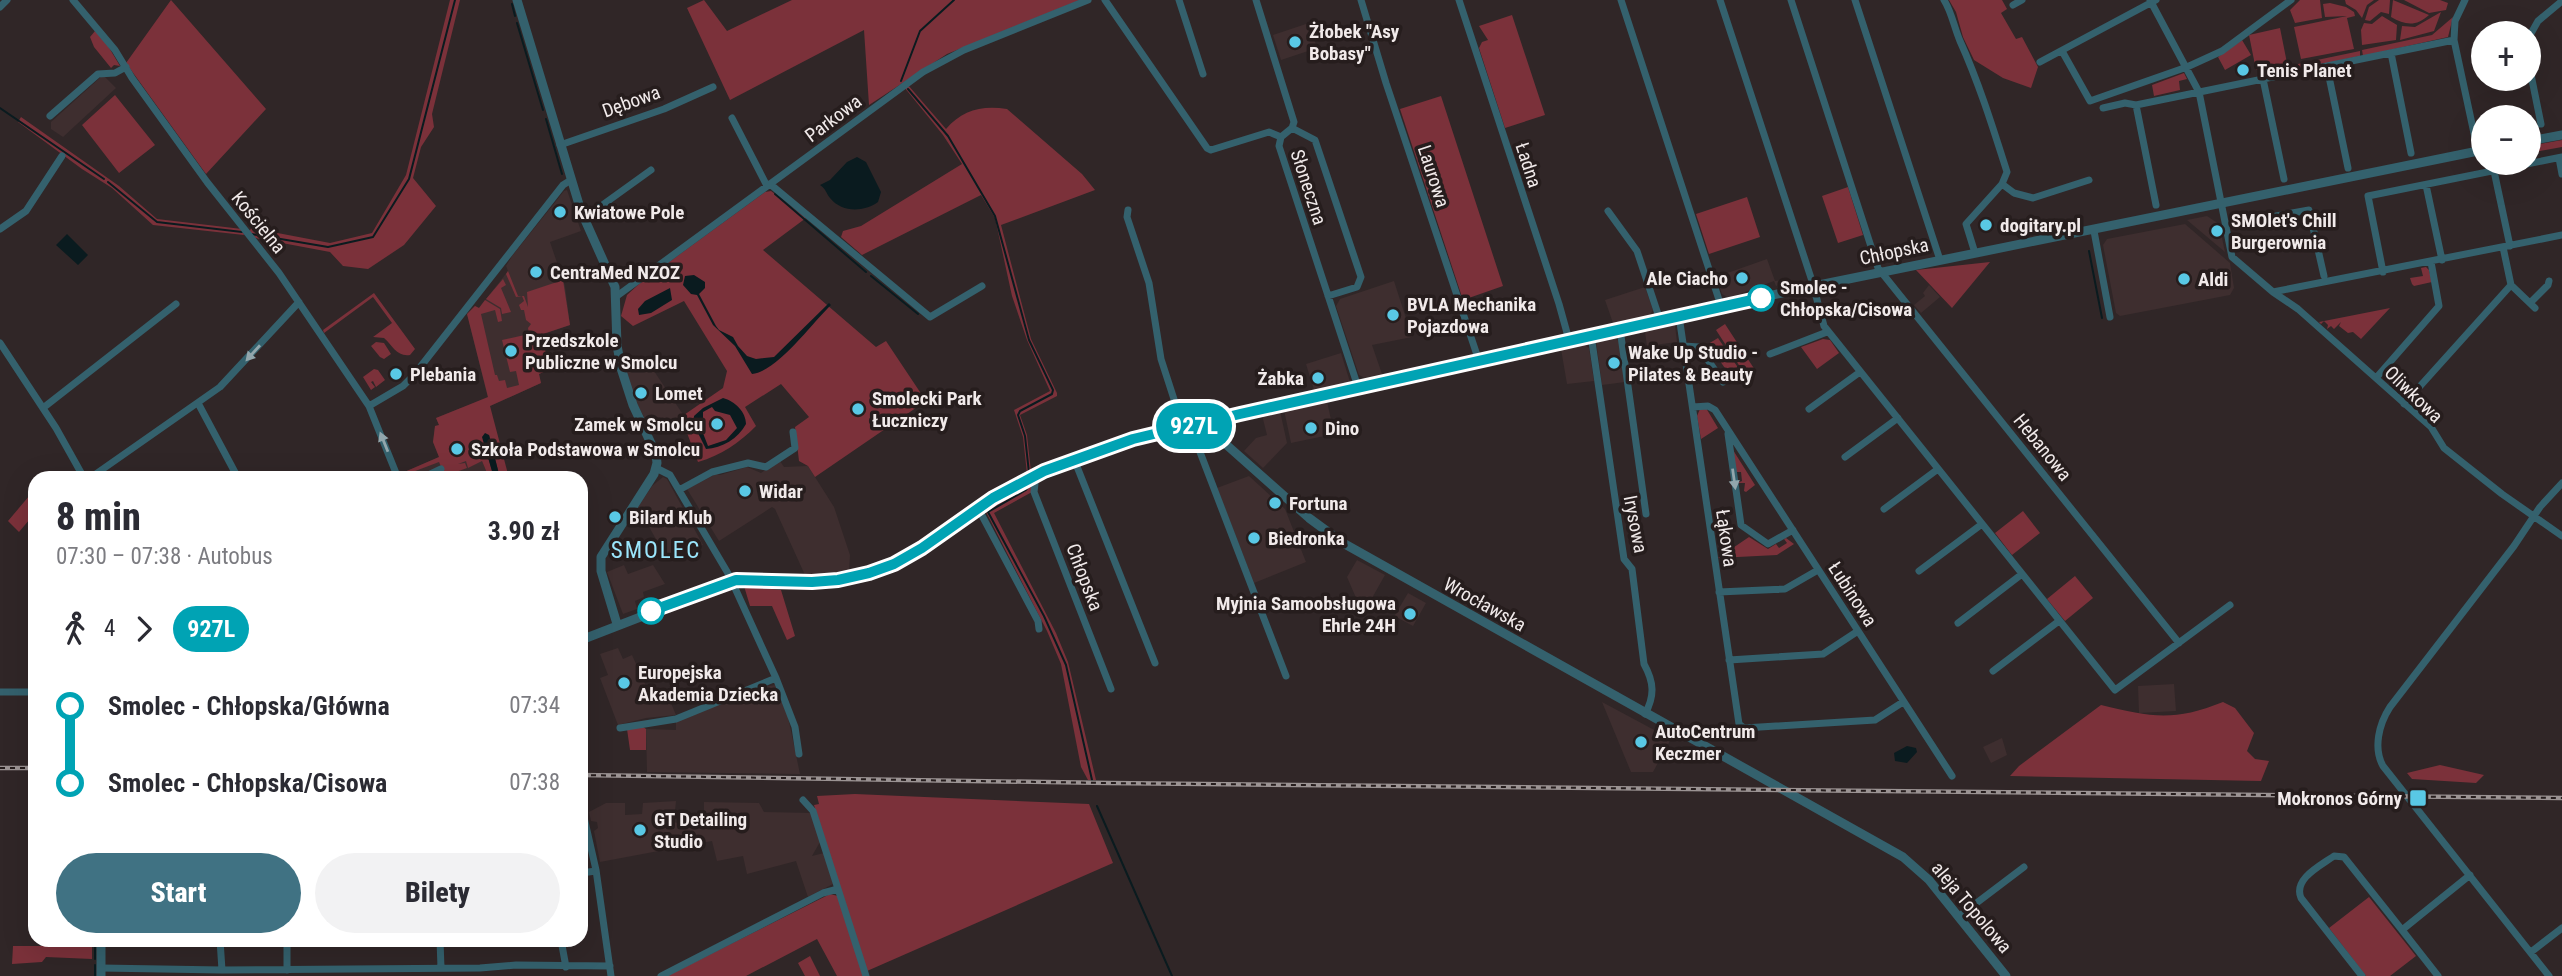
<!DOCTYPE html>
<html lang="pl">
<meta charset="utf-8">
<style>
:root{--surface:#fff;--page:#f2f2f3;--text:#2b2b33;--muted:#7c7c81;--accent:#407283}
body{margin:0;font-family:"Roboto Condensed",sans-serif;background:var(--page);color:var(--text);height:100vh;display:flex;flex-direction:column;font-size:26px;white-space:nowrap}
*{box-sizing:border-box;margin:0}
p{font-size:23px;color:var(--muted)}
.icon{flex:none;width:38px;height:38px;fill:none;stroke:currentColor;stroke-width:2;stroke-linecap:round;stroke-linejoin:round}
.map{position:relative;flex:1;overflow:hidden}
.details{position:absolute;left:28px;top:471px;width:560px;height:476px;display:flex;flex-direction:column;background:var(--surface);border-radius:21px;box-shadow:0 7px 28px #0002}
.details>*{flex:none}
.badge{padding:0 14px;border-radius:23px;font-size:24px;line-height:46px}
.controls{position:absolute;left:2471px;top:21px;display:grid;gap:14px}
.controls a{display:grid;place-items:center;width:70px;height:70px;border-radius:50%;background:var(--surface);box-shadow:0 7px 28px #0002;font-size:35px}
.map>.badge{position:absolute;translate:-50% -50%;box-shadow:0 0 0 4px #fff}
.legs{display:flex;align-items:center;gap:10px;height:77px;padding:0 28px;font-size:23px}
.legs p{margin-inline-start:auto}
.overview{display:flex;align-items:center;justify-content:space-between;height:119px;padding:0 28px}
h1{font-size:38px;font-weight:800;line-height:52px}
.cta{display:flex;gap:14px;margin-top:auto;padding:14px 28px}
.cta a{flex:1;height:80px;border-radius:42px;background:var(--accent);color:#fff;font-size:28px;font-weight:800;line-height:80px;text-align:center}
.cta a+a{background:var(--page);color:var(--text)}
ul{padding:0 28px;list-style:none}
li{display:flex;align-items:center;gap:24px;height:77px;font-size:26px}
li i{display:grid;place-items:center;width:10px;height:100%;margin:0 9px;background:currentColor}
li i::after{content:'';width:18px;height:18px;margin:-9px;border:5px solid;border-radius:50%;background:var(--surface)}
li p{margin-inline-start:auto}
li:first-child i{background:linear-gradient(#0000 50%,currentColor 0)}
li:last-child i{background:linear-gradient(currentColor 50%,#0000 0)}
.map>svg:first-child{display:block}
.built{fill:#3e2e2f}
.green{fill:#7b313a}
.water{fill:#0a1b1f;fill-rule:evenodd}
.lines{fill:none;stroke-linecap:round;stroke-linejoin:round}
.stream{stroke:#0a1b1f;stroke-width:2}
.minor{stroke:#34616d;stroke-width:7}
.tertiary{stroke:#34616d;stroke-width:9}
.rail-casing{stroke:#9b9393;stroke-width:4.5}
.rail{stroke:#261d1d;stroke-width:2;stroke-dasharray:5;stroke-linecap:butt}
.oneway{fill:#92a6ac}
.line-1-casing{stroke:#fff;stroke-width:16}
.line-1{stroke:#00a3b4;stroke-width:10}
.poi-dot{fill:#59c8e5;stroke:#261d1d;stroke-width:2.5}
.stop-1-dot{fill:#fff;stroke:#00a3b4;stroke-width:3.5}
.labels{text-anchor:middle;stroke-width:7;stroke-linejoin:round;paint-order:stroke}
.poi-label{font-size:19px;font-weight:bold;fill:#f1eaea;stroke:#261d1d;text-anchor:start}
.street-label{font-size:19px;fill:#f1eaea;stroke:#261d1d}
.stop-label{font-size:19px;font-weight:bold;fill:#f1eaea;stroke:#261d1d;text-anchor:start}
.quarter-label{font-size:23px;letter-spacing:2px;fill:#9be6fc;stroke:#261d1d}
</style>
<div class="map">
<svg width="2562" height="976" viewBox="0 0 2562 976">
<rect width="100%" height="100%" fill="#302627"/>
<path class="built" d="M1309,23l8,25 -36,12 -8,-25z
M103,75l13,13 -53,49 -12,-8v-7z
M567,190l14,41 -31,11 15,44 5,39 -27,9 5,36 -9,4 2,9 -51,23 -23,-92 8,-8 4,2 29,-37 -2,-5 6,-10 52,-65z
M2207,216l12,8 6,28 -38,-32z
M2185,224l45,39 4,25 -4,7 -110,21 -4,-3 -13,-68 4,-6z
M1767,259l8,22 7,-1 1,4 -7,2 -2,-5 -45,17 -7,-4 -6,-17z
M1394,281l18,56 -40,8 10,29 -17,4 -6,-3 -23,-69 4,-7z
M1929,285l11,12 -19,16 -7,-8 11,-9 -2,-3z
M1645,287l8,23 -4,6 -36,7 -8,-23z
M1675,325l2,17 -30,4 -2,-14z
M1614,338l5,3 6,41 -23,3 -6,-44z
M1583,344l6,4 5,33 -27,3 -6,-35z
M1341,353l9,29 -36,8 -8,-26z
M654,371l30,45 -33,15 -16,-31 -9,-28z
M1327,401l7,33 -43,9 -7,-33z
M461,408l28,70h-85l-2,-5 37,-16 -6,-15 2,-16 4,-1 -3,-7z
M1280,411l7,32 -24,25 -19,-17 12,-13 11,-3 -5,-20z
M780,461l4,6 24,-1 26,41 16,48 -1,18 -44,2 -30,-66 -3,-2 -53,34 -32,-52 29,-15 4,1 27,-8 14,6z
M1249,476l36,33 21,53 -52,21 -37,-95z
M663,477l4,2 36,66 -36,14 -29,-52 14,-21z
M1357,560l28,15 -22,39 -16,-37z
M624,565l4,9 25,-9 12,19 -22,8 1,5 -9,4 2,8 -14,5 -16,-42z
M1408,593l18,10 -13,23 -15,-8 -5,9 -4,-2z
M618,648l5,11 9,-4 18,40 15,-6 11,26 -30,3 -28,7 -18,-47 8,-3 -8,-21z
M2174,684l2,27 -37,2 -1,-27z
M775,685l13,32 12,57 -153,-2 -1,-43 30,1v-9l88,-34z
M1602,702l69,37 -18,33h-22z
M2002,738l5,17 -16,8 -8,-16z
M676,801l-2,21 11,3 19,-1v-22l55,1 5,9 48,1 8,29 -8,14 12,-3 9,31 -25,13 -12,-36 -49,13 -4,-18 -26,5 -5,-20 -112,21 -6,-31 4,-3 -1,-6 -6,-1 -2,-9 17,-9h19v12l17,-1 1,-11z"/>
<path class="green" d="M171,0l95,109 -60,65 -80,-111z
M450,0h10l-28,114 2,13 -13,20 -8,31 23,28 -32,39 -36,24 -25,-3 -13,-14 -80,-15 -2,-5 4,-4 78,15 42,-10 34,-58z
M704,0l23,31 65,-31h288l-133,54 -78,51 -5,-75 -134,70 -43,-92z
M1949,0h53l5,9 -6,4 15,26 6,-2 16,30 -7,21 -28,-10 -29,-18 -11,-23 -7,-25z
M2300,0h20l2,18 -27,5 -5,-13z
M2345,0h29l-7,5 -5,13 -6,-8 -10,-6z
M2379,0h11l-1,14 -8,-2 -11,9 -5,-1 4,-13z
M2393,0l36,15c-13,12 -24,10 -38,2z
M2404,0h36l8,3 -2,7 -17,3z
M2330,3l16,4 8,5 1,4 -8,2 7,31 -53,10 -7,-32 53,-11 -22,1 -2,-13z
M2441,12l-7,19 -34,9 2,-14 13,1z
M1512,15l33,100 -40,13 -26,-80 3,-6 6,-2 -9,-14z
M2382,16l15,9 -1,15 -34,5 -1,-15 3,-7 8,1z
M2453,17l-5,20 -85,19 -1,-6 70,-15z
M2280,28l7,35 -31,7 -7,-35z
M95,31l10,10 15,25 -6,-1 -3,3 -17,-21 -4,-10z
M2242,40l9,15 -26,15 -7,-13z
M2360,51v5l-62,13v-5z
M2184,73l3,6 -8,2 1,9 -26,6 -2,-11z
M908,85l38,44c16,-19 36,-24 61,-20l75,65 13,16 -94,35 30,114 26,54v3l-37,19 7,20 4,37 -4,2 -4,-37 -9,-27 36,-19 -23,-51 -15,-44 -17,-78 -14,-23 -119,60 -21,-18 2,-6 18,-5 101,-62 -19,-29 -39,-48z
M115,95l40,50 -36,28 -37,-48z
M1441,96l62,190 -40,14 -63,-191z
M21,117l98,69 38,33 85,10 2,6 -91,-10 -41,-37 -30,-19 -64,-47z
M2562,140v7l-33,6v-7z
M1848,187l15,48 -25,8 -16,-47z
M771,191l35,27 -43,32 113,97 10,-6 40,60 -111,76 -7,-11 -9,-5 -4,-34 14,-10 -28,-33 -36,23 11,19c-17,17 -34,29 -58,36l-17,-45 42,-29 4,-17 -43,-70 -51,25 -12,-10 6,-21 12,-11 126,-92z
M1747,197l13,40 -51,17 -13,-40z
M1990,262l-38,46 -36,-38z
M2426,267l3,3 3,12 -18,4 -2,-2 -2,-6 13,-2 -2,-8z
M508,271l10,25h6l4,11 -1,-15 36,-12 7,45 -27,9 5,36 -9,4 2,9 -51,23 19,72h-9l-11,-43 -2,18 7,25h-5l-7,-17 -14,7 -2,-7 -8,3 7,-1 2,5 -22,8 -6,-14 -29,11 -6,5 -2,-5 37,-16 -6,-15 2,-16 4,-1 -3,-7 52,-21 -21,-83 8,-8 4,2 6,-8 15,9 2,12 -4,1 -3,-12 -14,4 14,61h2l2,6 6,-1 2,8 12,-3 -3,-14 -6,1 -8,-32 27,-6 -1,-6 3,-4 -5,-4 -2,-10h-3l-2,-5 5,-4 -2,-5 -6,1 -10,-23z
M503,279l3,6 -5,3 10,24 -9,2 -1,-6 -15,-9z
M374,293l41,56 -5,6c-13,2 -17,-9 -26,-17l-11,-1 19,-14 -19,-26 -49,36 -1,-3z
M2390,308l-29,31 -8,-7 -5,1 -9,-7 2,-4 -7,7 -3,-3 -4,3 1,-4 -4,-4 -3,3 -2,-2z
M1725,324l30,46 -9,6 -30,-46z
M1718,338l25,37 -9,6 -26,-37z
M1823,339l7,1 9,13 -22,16 -16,-22z
M376,342l8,1 7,11 -7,5 -4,-2 -9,-11z
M374,369l4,1 7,10 -9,7 -3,-6 -2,1 4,5 -4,3 -8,-13z
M1706,408l12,20 -17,11 -4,-23 3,-7z
M1733,450l22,35 -9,7 -2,-1 1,-8h-8l5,-2 -1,-9h-5z
M1033,482l-1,10 -38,21 62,120 12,29 28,118h-8l-7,-13 -20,-103 -14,-33 -62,-121z
M35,489v24l-16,19 -11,-11z
M2023,511l17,22 -28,22 -17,-22z
M1749,537l19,12 8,-5 3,4 8,-5 -3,-4 2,-1 8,6 -17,11 -59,3z
M2075,576l18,22 -28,23 -18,-22z
M744,586l37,4 14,46 -8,4 -15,-34h-22z
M2223,702l12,6 19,25 -7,18 8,8 14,2 -8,20 -251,-5 9,-10 82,-61c50,12 72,17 122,-3z
M642,726l4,3v21h-16l-3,-21z
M2440,765l44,10 -8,8 -64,-4 -5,-6z
M855,794l234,10 24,59 -246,108 -53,-166 5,-1 -2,-8z
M830,894l8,2 25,80h-26l-20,-37 -71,37h-79z
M2369,897l47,59 -26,20h-24l-37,-48z
M13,946h79v13l-46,-2 -4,5 -30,2z
M810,956l10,20h-15l-7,-13z"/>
<path class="water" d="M857,157l9,5 15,30 -3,10c-14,10 -36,11 -48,-4 -4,-5 -4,-9 -10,-13l10,-5 17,-18z
M67,234l21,21 -10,10 -22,-20z
M694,275l11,7v6l-6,6 17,32 3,4 14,7 5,9 9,10 9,3 18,-2 55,-54 2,2c-19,18 -53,66 -79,69l-17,-28 -22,-21 -16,-30 -6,-1 -8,-9 2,-9z
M670,288l2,12 -21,13 -12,2 -1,-6 7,-8z
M723,398c12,3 23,14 23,26 -8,15 -24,24 -40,25l-12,-24v-9l9,-8zM712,407l3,4 15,4 7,13 -11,12 -18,6 -9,-23 4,-4v-7z
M485,433l4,2 11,43h-6l-12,-41z
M1907,746l9,2 1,4 -10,11 -12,-2 -1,-8z"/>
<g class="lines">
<path class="stream" d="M512,4l3,12
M517,23l26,87
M901,81l19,-50 34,-31
M908,89l40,47 47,80 34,124 24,50 -1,4 -32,17 -2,4 7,21 4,37
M0,108l104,71
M546,119l16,55
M108,182l49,40 85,10
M775,194l91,78
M251,234l77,13 45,-10 36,-58 46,-179
M2089,251l13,67
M871,276l47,38
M1177,434l11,-1
M1147,440l23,-5
M1109,453l22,-8
M1096,458l7,-3
M1080,464l12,-5
M1039,481l34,-14
M1030,484l-4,6 -38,22 56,104 22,49 26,115
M1097,806l75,170
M95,940v19
M95,965v11"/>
<path class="minor" d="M73,0l42,50 17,28 75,104 72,91 90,133 29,72
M1105,0l102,148 4,2 58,-18 12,5
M1179,0l24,74
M1256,0l38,122 -2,6 -11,9 -2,9 79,241
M1361,0l25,83 93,278
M1459,0l100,304 10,36
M1621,0l100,306
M1720,0l92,281 12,45 291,364 115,-85
M1791,0l87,268 301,375
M1855,0l85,260
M1944,0c8,13 10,27 16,41 19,42 33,87 47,131l-5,12 -36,40 9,29
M2150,0l49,92 33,165 41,35 289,-57
M2465,0l-10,21 -1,19 21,98
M2013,5l9,-5
M0,7l7,-7
M2529,37l9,-16 24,-20
M2062,51l28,50 97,-34 35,-16 69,-51
M2391,53l20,100
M2040,62l116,-62
M2529,65l12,59
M2327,67l21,101
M2263,79l21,100
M2136,105l20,100
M2103,108l22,-5 11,2 318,-65
M50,116l48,-42 17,-1 11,-6
M732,118l35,68
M1292,128l23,12 46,137 -4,10 -29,9
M560,145l104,-36 49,-22
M2559,158l3,16
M2494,171l16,75
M770,184l160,133 52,-31
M2002,184l12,9 19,5 56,-18
M2426,185l16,75
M1128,210l-1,7 22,66 12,76 22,68
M1608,211l29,40 23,69
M583,219l68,-49
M2226,225l83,-15 15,66
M0,229l26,-18 36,-55
M2094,231l16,86
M2383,272l-15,-76 194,-39
M2511,285l24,23
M2273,292l25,17 133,118 13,21 58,46 60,42
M617,296l306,-224 41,-22 124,-50
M2530,303l18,-18 1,-4
M1679,316l60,408 5,4 131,-8 28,-18
M1620,329l26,185
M1591,335l33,224 8,10 12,95c10,18 11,32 1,50
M0,343l56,85 28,50
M1684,346l15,1 24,35
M1770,354l57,-22
M2376,378l63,-72 -8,-44
M198,403l40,75
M2404,404l107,-119 -8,-38
M369,406l34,-20 11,-11 149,-190 8,-5
M1693,407l15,-1 7,4 237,366
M43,408l133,-104
M1809,409l51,-37
M1190,426l96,250
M1728,434l13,91 27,19 25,-14
M1845,457l53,-39
M1074,459l81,204
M656,468l14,7 59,100 47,103 19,49 4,27
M1036,475l-2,17 77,197
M90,478l130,-91 79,-85
M422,478l19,-9
M679,490l33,-18 36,-9 18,4 29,-19 -2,-16
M978,508l60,113 1,8
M1884,509l54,-40
M1919,571l63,-47
M1719,592l66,-3 33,-19
M1958,623l64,-49
M1729,660l94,-6 35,-23
M1993,671l66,-50
M0,692h35
M620,728l56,-9 100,-41
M803,800l10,11 53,165
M581,804l15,66 15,106
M581,873l15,-2
M1958,917l66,-50
M220,940l2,30
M287,940v30
M440,940l1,28
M561,940l5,27
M2531,952l31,-24
M101,968l121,2 258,-2 36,-3 94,1
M661,976l162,-83 15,-4
M2362,976l-61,-78c-8,-19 19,-32 33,-42l10,1 58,73
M2438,976l-36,-46 68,-55
M2549,976l-166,-210c-10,-18 -4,-42 7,-59l124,-161 26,-39 22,-24"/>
<path class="tertiary" d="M517,0l64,211 34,76 2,58 4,23 12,37 23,49 1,9 -3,11 -53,83v14l16,53
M2529,141l33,-6
M1204,429l7,-8 29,-7 569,-127 674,-137
M581,640l155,-60h101l42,-10 43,-22 71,-50 43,-23 81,-32 73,-17 14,3 17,11 88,78 34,25 560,314 26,23 77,96
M101,940v36"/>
<g class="rail-casing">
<path id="rail" d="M0,768h35
M581,775l527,8 1454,15"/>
</g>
<use href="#rail" class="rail"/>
</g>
<defs><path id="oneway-solid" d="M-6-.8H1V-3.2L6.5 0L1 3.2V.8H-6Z" transform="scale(1.75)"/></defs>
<g class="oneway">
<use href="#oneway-solid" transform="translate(253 353) rotate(132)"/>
<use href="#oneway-solid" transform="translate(384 442) rotate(-112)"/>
<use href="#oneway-solid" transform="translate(1734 479) rotate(82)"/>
</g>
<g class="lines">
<g class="line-1-casing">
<path id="line-1" d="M651,611l85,-31 76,2 26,-2 31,-7 25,-9 28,-16 71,-50 51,-27 89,-32 50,-12 21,2 7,-8 29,-7 521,-116"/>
</g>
<use href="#line-1" class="line-1"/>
</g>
<g class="poi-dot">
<circle cx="1295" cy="42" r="7"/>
<circle cx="2243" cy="70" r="7"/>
<circle cx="560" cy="212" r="7"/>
<circle cx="1986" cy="225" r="7"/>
<circle cx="2217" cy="231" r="7"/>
<circle cx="536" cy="272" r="7"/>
<circle cx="1742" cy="278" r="7"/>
<circle cx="2184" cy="279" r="7"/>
<circle cx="1393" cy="315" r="7"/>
<circle cx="511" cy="351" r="7"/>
<circle cx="1614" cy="363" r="7"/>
<circle cx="396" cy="374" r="7"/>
<circle cx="1318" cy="378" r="7"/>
<circle cx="641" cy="393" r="7"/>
<circle cx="858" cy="409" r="7"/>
<circle cx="717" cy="424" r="7"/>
<circle cx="1311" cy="428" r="7"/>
<circle cx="457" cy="449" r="7"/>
<circle cx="745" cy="491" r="7"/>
<circle cx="1275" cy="503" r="7"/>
<circle cx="615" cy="517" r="7"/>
<circle cx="1254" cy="538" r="7"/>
<circle cx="1410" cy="614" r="7"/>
<circle cx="624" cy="683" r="7"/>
<circle cx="1641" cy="742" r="7"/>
<rect x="2409" y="789" width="18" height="18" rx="3.5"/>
<circle cx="640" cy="830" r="7"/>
</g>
<g class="stop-1-dot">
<circle cx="1761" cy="298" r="12"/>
<circle cx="651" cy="611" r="12"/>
</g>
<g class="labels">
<g class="poi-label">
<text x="1309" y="38">Żłobek "Asy<tspan x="1309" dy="22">Bobasy"</tspan></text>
<text x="2257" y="77">Tenis Planet</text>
<text x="574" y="219">Kwiatowe Pole</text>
<text x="2231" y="227">SMOlet's Chill<tspan x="2231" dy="22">Burgerownia</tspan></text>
<text x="2000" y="232">dogitary.pl</text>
<text x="550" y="279">CentraMed NZOZ</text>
<text x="1728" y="285" text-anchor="end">Ale Ciacho</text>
<text x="2198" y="286">Aldi</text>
<text x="1407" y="311">BVLA Mechanika<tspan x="1407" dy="22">Pojazdowa</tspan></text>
<text x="525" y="347">Przedszkole<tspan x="525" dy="22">Publiczne w Smolcu</tspan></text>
<text x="1628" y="359">Wake Up Studio -<tspan x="1628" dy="22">Pilates &amp; Beauty</tspan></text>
<text x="410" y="381">Plebania</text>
<text x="1304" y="385" text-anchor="end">Żabka</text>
<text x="655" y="400">Lomet</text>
<text x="872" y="405">Smolecki Park<tspan x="872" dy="22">Łuczniczy</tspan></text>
<text x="703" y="431" text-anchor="end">Zamek w Smolcu</text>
<text x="1325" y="435">Dino</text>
<text x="471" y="456">Szkoła Podstawowa w Smolcu</text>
<text x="759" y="498">Widar</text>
<text x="1289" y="510">Fortuna</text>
<text x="629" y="524">Bilard Klub</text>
<text x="1268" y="545">Biedronka</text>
<text x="1396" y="610" text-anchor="end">Myjnia Samoobsługowa<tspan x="1396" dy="22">Ehrle 24H</tspan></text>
<text x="638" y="679">Europejska<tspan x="638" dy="22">Akademia Dziecka</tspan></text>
<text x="1655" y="738">AutoCentrum<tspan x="1655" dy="22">Keczmer</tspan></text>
<text x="2402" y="805" text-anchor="end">Mokronos Górny</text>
<text x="654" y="826">GT Detailing<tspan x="654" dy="22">Studio</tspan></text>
</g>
<g class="street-label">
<text transform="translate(631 101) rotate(-20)" y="7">Dębowa</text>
<text transform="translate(833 118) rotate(-37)" y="7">Parkowa</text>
<text transform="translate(1529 165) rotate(72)" y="7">Ładna</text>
<text transform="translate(1434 176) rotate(72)" y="7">Laurowa</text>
<text transform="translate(1309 187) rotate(72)" y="7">Słoneczna</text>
<text transform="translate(259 222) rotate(51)" y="7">Kościelna</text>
<text transform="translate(1894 251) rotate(-12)" y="7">Chłopska</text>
<text transform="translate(2414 394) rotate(44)" y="7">Oliwkowa</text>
<text transform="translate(2043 447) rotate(51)" y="7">Hebanowa</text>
<text transform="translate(1636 524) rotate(79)" y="7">Irysowa</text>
<text transform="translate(1727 538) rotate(82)" y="7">Łąkowa</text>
<text transform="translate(1085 577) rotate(69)" y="7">Chłopska</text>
<text transform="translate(1853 594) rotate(57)" y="7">Łubinowa</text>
<text transform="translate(1485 604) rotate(29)" y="7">Wrocławska</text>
<text transform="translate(1972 907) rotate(50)" y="7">aleja Topolowa</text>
</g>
<g class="stop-label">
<text x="1780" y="294">Smolec -<tspan x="1780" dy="22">Chłopska/Cisowa</tspan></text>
</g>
<g class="quarter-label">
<text x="656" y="558">SMOLEC</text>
</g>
</g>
</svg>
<div class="controls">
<a>+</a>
<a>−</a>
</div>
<b class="badge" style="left:1194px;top:426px;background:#00a3b4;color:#fff">927L</b>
<section class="details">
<div class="overview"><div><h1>8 min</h1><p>07:30 – 07:38 · Autobus</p></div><b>3.90 zł</b></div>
<div class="legs"><svg class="icon" aria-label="walk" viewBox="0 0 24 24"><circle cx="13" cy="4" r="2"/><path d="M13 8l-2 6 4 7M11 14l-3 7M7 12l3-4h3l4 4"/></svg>4<svg class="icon" aria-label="forward" viewBox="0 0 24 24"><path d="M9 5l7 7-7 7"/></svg><b class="badge" style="background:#00a3b4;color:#fff">927L</b></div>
<ul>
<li><i style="color:#00a3b4"></i><b>Smolec - Chłopska/Główna</b><p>07:34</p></li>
<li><i style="color:#00a3b4"></i><b>Smolec - Chłopska/Cisowa</b><p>07:38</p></li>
</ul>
<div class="cta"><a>Start</a><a>Bilety</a></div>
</section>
</div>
